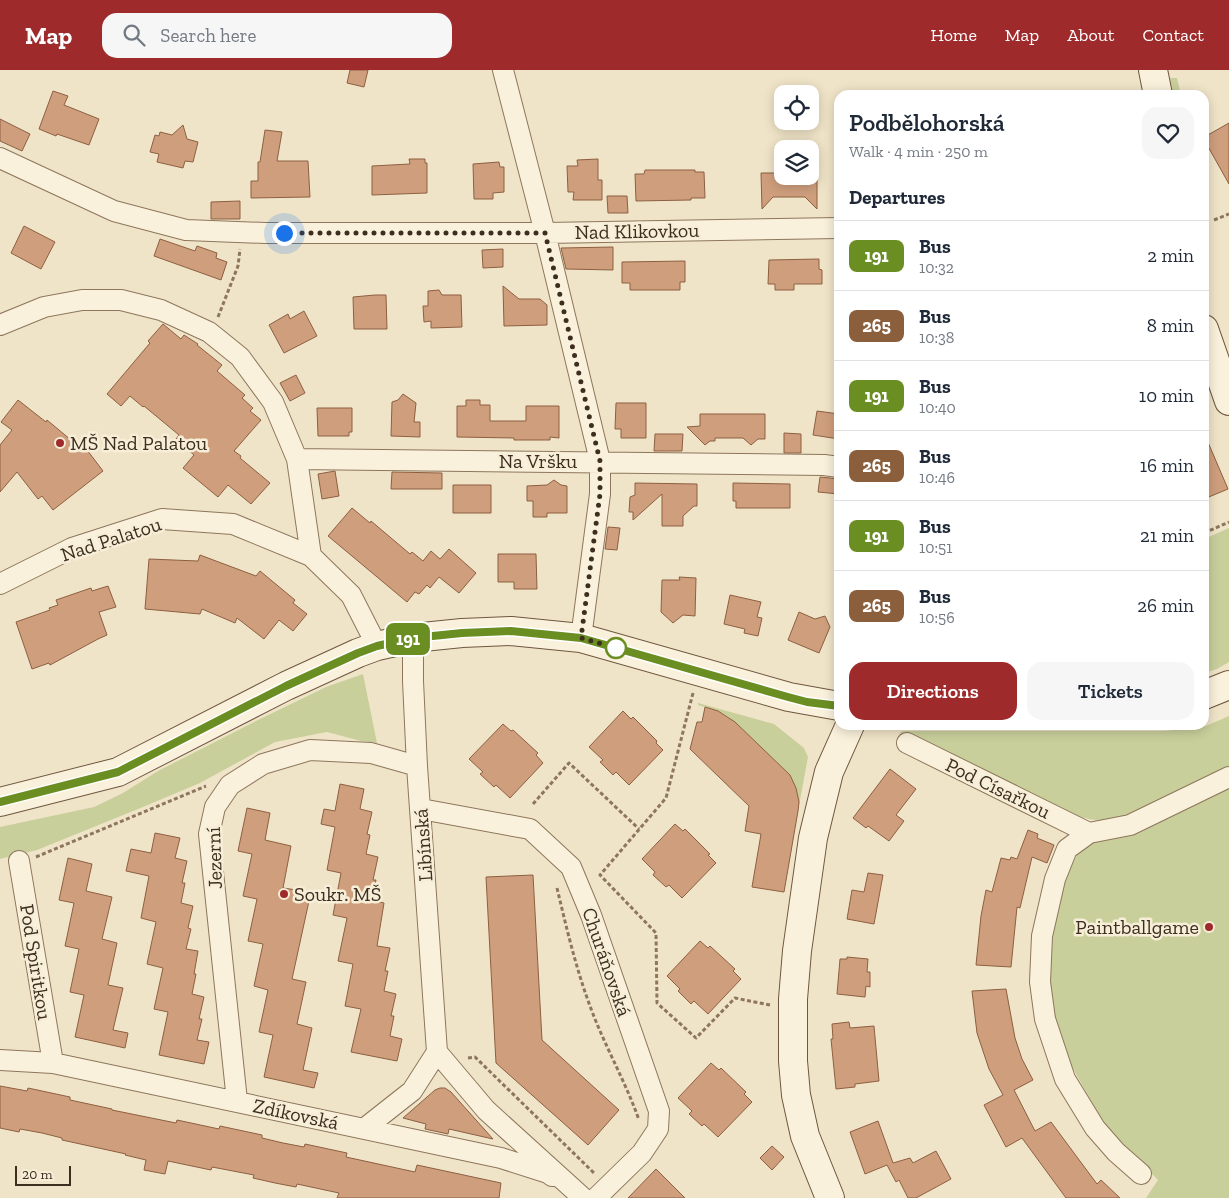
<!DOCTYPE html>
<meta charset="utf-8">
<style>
:root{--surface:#fff;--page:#f6f6f7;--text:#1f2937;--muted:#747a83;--line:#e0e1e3;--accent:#9e2a2b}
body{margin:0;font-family:"Zilla Slab",serif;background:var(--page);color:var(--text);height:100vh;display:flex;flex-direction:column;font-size:19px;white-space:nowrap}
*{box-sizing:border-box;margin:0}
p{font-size:16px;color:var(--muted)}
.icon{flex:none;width:28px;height:28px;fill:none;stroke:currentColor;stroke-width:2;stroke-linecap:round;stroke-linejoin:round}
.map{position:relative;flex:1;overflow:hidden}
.details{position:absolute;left:834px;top:20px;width:375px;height:640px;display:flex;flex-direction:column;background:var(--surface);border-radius:15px;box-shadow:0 2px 12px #0003}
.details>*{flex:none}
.badge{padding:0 10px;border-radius:8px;font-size:18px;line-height:32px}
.fabs{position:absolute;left:774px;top:15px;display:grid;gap:10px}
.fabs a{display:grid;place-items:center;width:45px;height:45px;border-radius:10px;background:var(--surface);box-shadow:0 2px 12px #0003;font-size:25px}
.scale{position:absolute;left:15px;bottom:12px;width:56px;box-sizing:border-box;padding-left:5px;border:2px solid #3d2e20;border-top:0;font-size:14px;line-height:18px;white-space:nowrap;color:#3d2e20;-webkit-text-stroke:4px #f7eed8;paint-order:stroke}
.you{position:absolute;width:25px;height:25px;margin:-12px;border:4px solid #fff;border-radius:50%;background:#1a73e8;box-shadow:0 0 0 8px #1a73e833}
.map>.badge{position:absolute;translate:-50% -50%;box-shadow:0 0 0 2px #fff}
h2{padding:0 15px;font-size:19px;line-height:45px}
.round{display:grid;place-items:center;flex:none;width:52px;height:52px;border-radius:15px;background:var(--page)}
.headline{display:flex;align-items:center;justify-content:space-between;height:85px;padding:0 15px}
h1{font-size:24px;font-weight:600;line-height:38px}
.action{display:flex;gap:10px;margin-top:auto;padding:10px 15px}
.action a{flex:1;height:58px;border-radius:15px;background:var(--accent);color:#fff;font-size:20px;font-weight:600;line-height:58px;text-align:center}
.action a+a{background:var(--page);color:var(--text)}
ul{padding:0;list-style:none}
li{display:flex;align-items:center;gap:15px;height:70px;padding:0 15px;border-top:1px solid var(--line)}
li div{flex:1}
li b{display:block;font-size:19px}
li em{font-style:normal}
li .badge{min-width:55px;font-weight:700;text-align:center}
header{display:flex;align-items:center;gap:30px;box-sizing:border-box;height:70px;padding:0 25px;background:var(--accent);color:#fff}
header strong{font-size:24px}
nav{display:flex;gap:28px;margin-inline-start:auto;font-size:18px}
.search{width:350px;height:45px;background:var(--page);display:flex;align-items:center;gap:12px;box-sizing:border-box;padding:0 18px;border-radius:15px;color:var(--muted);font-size:19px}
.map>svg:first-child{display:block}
.green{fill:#c9cf9b}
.building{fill:#cf9f7d;stroke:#8d5f41}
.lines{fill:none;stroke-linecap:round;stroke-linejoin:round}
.street-casing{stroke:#8d765c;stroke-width:22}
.secondary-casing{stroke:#6f573f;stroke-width:30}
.path{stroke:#8d765c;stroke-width:3;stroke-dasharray:4 2.5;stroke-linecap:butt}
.street{stroke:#faf1dc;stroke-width:20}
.secondary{stroke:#faf1dc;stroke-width:28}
.line-casing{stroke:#fff;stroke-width:11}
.line{stroke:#6b8e23;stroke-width:8}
.walk{stroke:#3d2e20;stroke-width:5;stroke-dasharray:0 9}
.poi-dot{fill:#9e2a2b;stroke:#f7eed8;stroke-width:2}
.stop-dot{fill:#fff;stroke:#6b8e23;stroke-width:2.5}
.labels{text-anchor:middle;stroke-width:5;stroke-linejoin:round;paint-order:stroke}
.street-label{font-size:20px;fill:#3d2e20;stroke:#f7eed8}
.poi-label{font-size:20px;fill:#3d2e20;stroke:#f7eed8;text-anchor:start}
</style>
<header>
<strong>Map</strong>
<div class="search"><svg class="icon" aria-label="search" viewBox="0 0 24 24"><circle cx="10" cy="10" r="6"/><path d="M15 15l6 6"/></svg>Search here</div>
<nav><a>Home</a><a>Map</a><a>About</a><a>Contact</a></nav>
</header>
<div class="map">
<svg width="1229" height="1128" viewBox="0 0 1229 1128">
<rect width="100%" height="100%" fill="#f0e4c8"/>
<path class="green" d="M1170,8h7l4,17h-8z
M1229,458v134l-12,7 -13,4v-134z
M363,604l14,69 -16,-2 -34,-9 -52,10 -75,41 -57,24 -106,43 -37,9v-32l94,-20 29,-14 35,-22 102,-52 66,-32z
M698,633l76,21 30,24 4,9 -10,54 -2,-23 -10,-17 -56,-53 -12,-7 -20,-6z
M1229,646v51l-105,53c-19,2 -34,1 -52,-6l-85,-43 -88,-38 4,-2h262l41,-5z
M1229,718v410h-83l12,-18 -52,-52 -35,-63 -12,-30 -7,-29 -2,-34 5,-58 8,-32 16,-31 15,-10 39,-6 75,-40z"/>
<path class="building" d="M350,0h18l-4,17 -17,-4z
M53,21l15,5 -4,9 35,14 -10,26 -32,-11 -1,2 -17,-7z
M0,49l30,15 -8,17 -22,-10z
M1229,53v61l-23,-41 3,-1 -3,-6z
M183,55l4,14 11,3 -5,20 -8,-1 -2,7 -26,-6 2,-8 -9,-2 5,-17 4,1 1,-4 12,3z
M265,60l17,2 -5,29h31l2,36 -59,1v-17h7v-19h2z
M409,89h16v4h2v30l-55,2v-29l38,-2z
M598,89v21h4v20h-29l1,-8h-6l-1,-26h11l-1,-6z
M499,92l1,5h4v25l-11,1v6h-19l-1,-35z
M645,100h50v2h9l1,26h-14v2l-55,1 -1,-27h9z
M810,102h7v37l-12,-12h-32l-11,12 -1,-36h21v3h28z
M607,126h20l1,17h-20z
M240,131v18h-29v-17z
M24,156l31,16 -14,27 -30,-16z
M160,169l35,12 2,-5 20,7 -1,5 11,4 -6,18 -67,-24z
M613,177v23l-47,-1 -5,-21z
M503,179v18l-20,1 -1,-18z
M819,189v10l3,1v14h-28v6h-19v-6h-7l1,-24z
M685,191v21h-5v8h-50v-7h-8v-21z
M503,216l16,13h21l7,6v20l-43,1z
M439,220l3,5h19l1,32 -31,1v-7l-7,1 -1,-16h5v-15z
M375,225h11l1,34h-33l-1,-32z
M304,241l13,25 -33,17 -15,-28 19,-11 2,5z
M163,254l18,15 3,-4 14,9 -1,1 25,20 -5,6 28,24 -3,3 11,10 -3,3 11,9 -27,31 7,5 -1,2 30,25 -19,21 -23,-19 -10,12 -35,-29 11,-13 -18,-16 3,-4 -35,-29 -1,1 -13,-11 -9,10 -14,-12 43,-51 -2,-2z
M296,305l9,18 -15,8 -10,-18z
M403,324l13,9 -2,19h6v15l-29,-1 1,-34 6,-2z
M18,330l28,22 1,-2 30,25 4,-3 22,29 -50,39 -11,-14 -4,3 -21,-27 -17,20v-47l12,-15 -11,-8z
M466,330h14v5h10v16h36v-15h33v32l-9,-1v3h-36v-2l-57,-1v-31h9z
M616,333h30v35h-25v-9h-6z
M317,338h35v24h-3v4h-31z
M817,341l22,3v25l-26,-4z
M700,344h65v25h-7l-7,6 -8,-7h-28v3h-5l-5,4 -18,-18 13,-1z
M784,363l17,1v19h-17z
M1204,363l24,56 -24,10z
M655,364h28l-1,17h-28z
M335,401l4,25 -17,3 -4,-25z
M392,402l50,1v16h-51z
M820,407l19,2v15l-21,-2z
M554,410l7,5 6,1v27h-20v4h-14v-16h-6v-15l20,-1z
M635,413l62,1v22h-3l-11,10v10h-21v-32l-29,26v-8h-4l1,-15 5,-2z
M733,413l57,1v24h-54v-7h-3z
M453,415h38v28h-38z
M352,438l18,15 1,-2 39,33 2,-2 11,9 8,-10 9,8 9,-10 27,24 -17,20 -20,-16 -9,11 -3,-3 -8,9 -4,-2 -8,10 -79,-66z
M608,457l12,1 -3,22 -12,-1z
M498,484h38l1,35h-23v-7h-16z
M200,485l56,21 4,-5 35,29 -2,3 14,11 -14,17 -14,-11 -15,19 -27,-21 -2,5 -33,-14 -2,5 -55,-5 4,-50 49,2z
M679,507l17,1 -1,38 -12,-1 -10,8 -12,-11 1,-32h18z
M108,516l8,21 -17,5 8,23 -9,4 -48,26 -1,-2 -17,6 -16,-47 34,-12 -1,-2 9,-3 -2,-5 35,-12 1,3z
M730,525l31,7 -4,15 5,1 -4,18 -14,-3 1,-4 -21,-5z
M799,542l16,7 10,-3 5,11 -11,26 -31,-13z
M705,637l13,4 17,11 55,53 6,13 3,14 -1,9 -14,81 -32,-5 9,-53 -16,-3 4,-25 -59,-57 7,-27h5z
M623,641l8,8 2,-2 24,24 -1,2 7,7 -34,35 -13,-13 -3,3 -13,-13 3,-2 -14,-13z
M503,654l8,7 2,-1 25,23 -2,2 7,8 -33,35 -14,-13 -2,2 -14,-13 3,-2 -14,-13z
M890,699l26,20 -20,26 8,6 -15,20 -21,-15 -2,2 -13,-10z
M340,714l24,5 -4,20 12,3 -5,22 3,1 -4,19 12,3 -5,23h3l-4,20 12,3 -7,43 13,2 -5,23h3l-4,20 12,3 -5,22h3l-4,20 12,3 -5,22 -46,-9 10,-43 -16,-3 8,-42 -15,-3 9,-43 -14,-3 8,-42 -14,-3 8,-43 -14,-3 3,-15 11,2z
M247,738l23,5 -5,27 26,6 -8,42 14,2 -2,8 14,3 -17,78 14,3 -9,42 15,4 -9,42 15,3 -4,15 -50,-11 9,-42 -14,-3 9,-42 -14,-4 9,-42 -15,-3 9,-42 -14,-3 9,-42 -14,-3z
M675,754l8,7 2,-2 25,25 -2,1 8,8 -34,35 -13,-13 -3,2 -13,-12 2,-3 -13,-13z
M1028,760l10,4 -1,4 17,7 -7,18 -15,-6 -12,51 -3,-1 -6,60 -35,-2 5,-49 5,-26 6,2 9,-34 9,2 1,-3 6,2z
M155,763l25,5 -5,20 12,3 -5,22h3l-4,20 12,3 -5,22 3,1 -5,20 12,2 -4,23h2l-4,20 12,3 -5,22h3l-5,21 12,2 -5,22 -45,-9 9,-43 -14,-3 9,-41 -16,-4 9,-42 -15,-4 8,-42 -23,-5 5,-22 20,4z
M68,788l24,6 -6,27 26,6 -10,42 15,4 -9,42 15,3 -10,42 15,3 -3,15 -50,-11 9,-42 -14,-3 9,-43 -14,-3 9,-43 -15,-3z
M868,803l15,2 -9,49 -27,-5 5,-29 12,2z
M533,805l9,165 77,70 -31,35 -92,-82 -10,-186z
M700,871l8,7 2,-2 25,23 -2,2 8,8 -33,35 -14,-13 -3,3 -13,-13 2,-2 -13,-13z
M847,887l21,2 -1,13h3v15l-4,-1 -1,11 -28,-3 3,-35h7z
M1006,919l9,49 7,21 11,21 -19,10 21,41 16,-9 46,62 4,-4 19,18h-54l-44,-60 -16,9 -22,-42 19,-10 -14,-26 -12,-36 -5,-42z
M849,952l1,6 24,-2 5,55 -24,3v3l-19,2 -5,-50h2l-1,-15z
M711,993l8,7 2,-2 25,24 -2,2 8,8 -34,35 -14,-13 -2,2 -13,-12 3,-3 -14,-13z
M0,1016l27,5 1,-3 42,9v3l42,9v1l64,13 1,-3 42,9 1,-3 42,9v3l21,5 21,4 1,-3 42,9 -1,4 69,15 2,-7 84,18 -2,15h-162l2,-5 -42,-9 -1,3 -21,-4 -22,-5 1,-3 -42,-8 -1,3 -43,-9 -3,13 -21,-4 2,-10 -21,-5 1,-1 -64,-14v-2l-20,-5 -22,-4 -1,3 -19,-4z
M440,1018h5l6,4 42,47 -44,-10 -1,5 -23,-5 1,-5 -23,-6 32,-28z
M878,1051l15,42 17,-5 3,5 23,-12 15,28 -35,19h-8l-9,-18 -3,2 -9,-17 -22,9 -15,-42z
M772,1076l12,11 -12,13 -12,-12z
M656,1099l29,29h-57z"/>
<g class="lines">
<g class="street-casing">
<path id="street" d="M503,0l42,163 55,228v33l-19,144
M0,88l114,53 72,19 79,3h280l294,-5
M0,255l44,-18 38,-7h39l40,10 48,22 31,25 33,45 24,57 14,97 40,39 26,51
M297,389l527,6 15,2
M0,514l72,-36 90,-29 71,5 78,32
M413,568v43l4,85 20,286 49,58 97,88
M907,673l182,90
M421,739l109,20 41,38 20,48 68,196 -1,18 -16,24 -46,45
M19,791l34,202
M0,990l53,3 448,95 47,15 4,3
M237,1031l-28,-267 6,-27 15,-22 33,-21 47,-14 61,3 46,13
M365,1058l47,-37 25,-39
M1141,1104l-25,-22 -21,-24 -30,-49 -20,-60 -5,-37 2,-46 13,-57 12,-30 22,-16 41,-8 99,-48"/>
</g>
<g class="secondary-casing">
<path id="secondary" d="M1153,0l5,25
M1204,259l25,72
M1204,625l25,-10
M0,732l118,-30 168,-86 72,-33 19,-7 36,-8 49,-5 49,-2 70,7 208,59 50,9
M830,1128l-25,-62 -9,-41 -3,-34v-62l4,-48 16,-113 16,-66 21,-47"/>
</g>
<path class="path" d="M1214,150l15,-6
M218,247l20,-51 2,-17
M1204,463l25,-11
M693,623l-27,105 -66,77 56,58 1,70 39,35 39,-40 35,7
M533,734l36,-41 70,66
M36,787l170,-71
M557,818c10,42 20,85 36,126 14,36 33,69 46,106
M468,988l7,-1 119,116"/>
<use href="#street" class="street"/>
<use href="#secondary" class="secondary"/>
</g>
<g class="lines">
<g class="line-casing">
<path id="line" d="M0,732l118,-30 168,-86 72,-33 19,-7 36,-8 49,-5 49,-2 70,7 207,59 19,5 32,4"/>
</g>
<use href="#line" class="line"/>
<path class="walk" d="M284,163h261l55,228v33l-19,144 35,10"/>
</g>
<g class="poi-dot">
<circle cx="60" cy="373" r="5"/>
<circle cx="284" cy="824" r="5"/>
<circle cx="1209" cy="857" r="5"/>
</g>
<circle class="stop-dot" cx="616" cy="578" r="10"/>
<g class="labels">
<g class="street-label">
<text transform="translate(637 161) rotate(-1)" y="7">Nad Klikovkou</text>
<text x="538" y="398">Na Vršku</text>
<text transform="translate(111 469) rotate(-18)" y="7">Nad Palatou</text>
<text transform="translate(998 718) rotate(26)" y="7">Pod Císařkou</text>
<text transform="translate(423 775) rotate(-94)" y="7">Libínská</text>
<text transform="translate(214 788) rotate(-92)" y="7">Jezerní</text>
<text transform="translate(36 892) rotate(81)" y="7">Pod Spiritkou</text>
<text transform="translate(607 892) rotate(71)" y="7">Churáňovská</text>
<text transform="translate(296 1044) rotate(12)" y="7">Zdíkovská</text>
</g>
<g class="poi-label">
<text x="70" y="380">MŠ Nad Palatou</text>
<text x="294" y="831">Soukr. MŠ</text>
<text x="1199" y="864" text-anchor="end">Paintballgame</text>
</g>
</g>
</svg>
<div class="fabs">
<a><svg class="icon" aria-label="locate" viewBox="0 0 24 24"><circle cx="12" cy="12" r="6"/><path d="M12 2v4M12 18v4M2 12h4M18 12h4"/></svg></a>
<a><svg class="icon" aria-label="layers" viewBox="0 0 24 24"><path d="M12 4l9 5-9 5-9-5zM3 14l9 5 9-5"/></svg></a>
</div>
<div class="scale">20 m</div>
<div class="you" style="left:284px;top:163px"></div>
<b class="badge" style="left:408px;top:569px;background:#6b8e23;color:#fff">191</b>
<section class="details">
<div class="headline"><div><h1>Podbělohorská</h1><p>Walk · 4 min · 250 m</p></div><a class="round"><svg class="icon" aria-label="heart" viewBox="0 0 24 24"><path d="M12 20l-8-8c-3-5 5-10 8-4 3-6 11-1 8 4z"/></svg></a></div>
<h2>Departures</h2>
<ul>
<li><span class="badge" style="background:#6b8e23;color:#fff">191</span><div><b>Bus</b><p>10:32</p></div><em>2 min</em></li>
<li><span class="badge" style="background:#8b5e3c;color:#fff">265</span><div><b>Bus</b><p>10:38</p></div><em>8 min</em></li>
<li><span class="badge" style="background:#6b8e23;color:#fff">191</span><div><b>Bus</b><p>10:40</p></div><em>10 min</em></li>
<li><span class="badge" style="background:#8b5e3c;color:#fff">265</span><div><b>Bus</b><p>10:46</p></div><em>16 min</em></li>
<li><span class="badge" style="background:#6b8e23;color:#fff">191</span><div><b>Bus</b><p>10:51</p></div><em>21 min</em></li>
<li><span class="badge" style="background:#8b5e3c;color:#fff">265</span><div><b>Bus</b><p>10:56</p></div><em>26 min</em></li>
</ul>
<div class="action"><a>Directions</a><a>Tickets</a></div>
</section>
</div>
